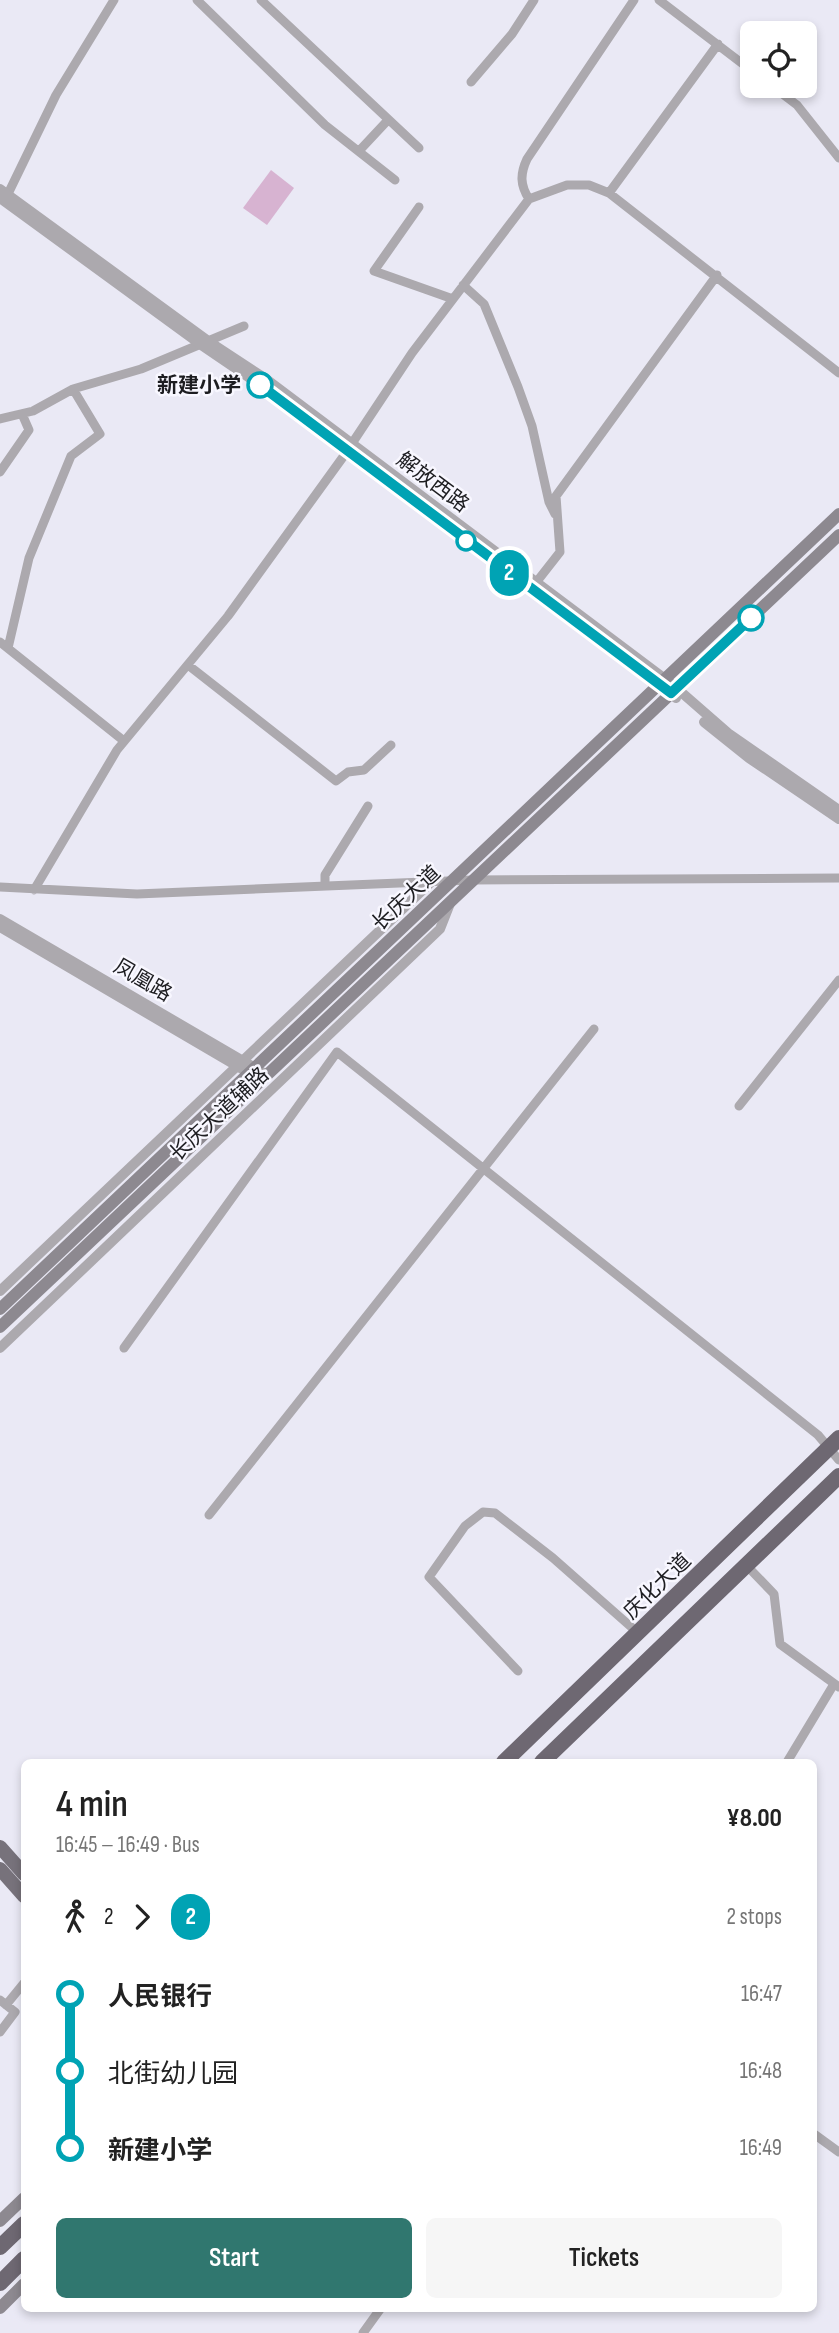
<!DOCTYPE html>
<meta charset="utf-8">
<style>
:root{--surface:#fff;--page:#f6f6f6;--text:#222;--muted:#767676;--accent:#30776f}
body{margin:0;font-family:"Sofia Sans Condensed","Noto Sans SC",sans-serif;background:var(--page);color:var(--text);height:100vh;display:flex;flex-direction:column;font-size:26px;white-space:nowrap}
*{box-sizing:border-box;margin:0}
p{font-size:23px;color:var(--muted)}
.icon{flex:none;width:38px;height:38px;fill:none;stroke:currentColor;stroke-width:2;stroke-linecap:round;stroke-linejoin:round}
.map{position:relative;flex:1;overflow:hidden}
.side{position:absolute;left:21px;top:1759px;width:796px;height:553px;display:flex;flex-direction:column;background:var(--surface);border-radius:10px;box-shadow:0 4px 10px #0003}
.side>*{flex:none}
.badge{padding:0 14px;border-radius:23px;font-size:24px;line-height:46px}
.tools{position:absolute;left:740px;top:21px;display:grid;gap:14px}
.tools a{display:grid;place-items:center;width:77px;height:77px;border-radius:10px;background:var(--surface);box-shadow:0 4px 10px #0003;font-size:35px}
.map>.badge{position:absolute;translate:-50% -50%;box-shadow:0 0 0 4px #fff}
.legs{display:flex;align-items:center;gap:10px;height:77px;padding:0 35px;font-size:23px}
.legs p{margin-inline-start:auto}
.headline{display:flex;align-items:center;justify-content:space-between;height:119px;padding:0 35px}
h1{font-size:38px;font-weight:600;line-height:52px}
.button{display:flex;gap:14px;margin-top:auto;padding:14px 35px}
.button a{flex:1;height:80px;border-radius:10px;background:var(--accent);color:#fff;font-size:28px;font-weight:600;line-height:80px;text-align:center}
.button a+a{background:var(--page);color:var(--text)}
ul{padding:0 35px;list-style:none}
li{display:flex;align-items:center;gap:24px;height:77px;font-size:26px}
li i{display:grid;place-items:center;width:10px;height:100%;margin:0 9px;background:currentColor}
li i::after{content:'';width:18px;height:18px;margin:-9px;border:5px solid;border-radius:50%;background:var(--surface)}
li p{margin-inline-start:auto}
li:first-child i{background:linear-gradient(#0000 50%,currentColor 0)}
li:last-child i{background:linear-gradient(currentColor 50%,#0000 0)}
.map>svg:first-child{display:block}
.green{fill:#d7b3d1}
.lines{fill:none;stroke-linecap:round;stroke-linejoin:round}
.minor{stroke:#aca9ae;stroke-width:9}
.tertiary{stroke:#aca9ae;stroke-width:10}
.secondary{stroke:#8d8990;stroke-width:12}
.primary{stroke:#77727b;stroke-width:14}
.trunk{stroke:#6e6872;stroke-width:16}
.line-1-casing{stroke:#fff;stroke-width:16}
.line-1{stroke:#00a3b4;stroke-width:10}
.stop-1-dot{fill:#fff;stroke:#00a3b4;stroke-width:3.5}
.labels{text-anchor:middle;stroke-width:5;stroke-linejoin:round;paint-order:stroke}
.stop-label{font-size:21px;font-weight:bold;fill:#1d1d21;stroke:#f8f7ff;text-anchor:end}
.street-label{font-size:21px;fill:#1d1d21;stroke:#f8f7ff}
</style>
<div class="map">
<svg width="839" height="2333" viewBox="0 0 839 2333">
<rect width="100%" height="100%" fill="#eae9f5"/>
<path class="green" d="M271,170l23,18 -27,37 -24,-17z"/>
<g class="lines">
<path class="minor" d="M197,0l128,125 70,55
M261,0l158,148
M659,0l93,71
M471,82l41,-48 22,-34
M772,86l25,19 42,53
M359,151l29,-31
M609,193l109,-149
M529,199c-9,-14 -9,-25 -2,-40l107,-159
M5,200l51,-105 58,-95
M419,207l-45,64 79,28
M463,285l21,19 34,83 14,39 17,76 6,12
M0,419l33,-8 40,-22 68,-20 103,-43
M0,472l29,-42 -7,-16
M531,589l29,-37 -4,-56 161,-221
M0,642l124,99
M8,648l21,-90 42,-102 29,-22 -27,-45
M188,665l148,116 12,-9 16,-2 27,-25
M325,886v-11l43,-69
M0,887l137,7 335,-14 367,-2
M34,890l83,-140 111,-134 115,-159 69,-104 117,-154 38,-14h22l20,8 230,180
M739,1106l100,-126
M124,1348l213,-296 481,383 21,25
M209,1515l385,-486
M747,1566l27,28 6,50 59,43
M518,1671l-89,-94 36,-51 18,-14 12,1 58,45 85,75
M787,1762l47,-78
M0,2000l15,12 -15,20
M6,2005l18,-22
M814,2134l25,18
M363,2333l18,-25"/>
<path class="tertiary" d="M0,189l211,154 55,36 407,306 55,48 111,77
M0,198l200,146 60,41 226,170
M582,628l94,70
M704,722l45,36 90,61
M0,919l267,156
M0,927l242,142
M0,1291l431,-409
M0,1348l440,-419 11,-28"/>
<path class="secondary" d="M0,1309l839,-795
M0,1327l839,-792
M0,2221l24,-23
M0,2308l24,-24"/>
<path class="primary" d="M0,1847l24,27
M0,1869l24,27"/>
<path class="trunk" d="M504,1762l335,-324
M542,1762l297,-286
M0,2247l24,-23
M0,2283l24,-24"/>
</g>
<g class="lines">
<g class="line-1-casing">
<path id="line-1" d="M260,385l411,308 80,-75"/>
</g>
<use href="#line-1" class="line-1"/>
</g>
<g class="stop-1-dot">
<circle cx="260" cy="385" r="12"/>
<circle cx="466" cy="541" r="9"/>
<circle cx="751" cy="618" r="12"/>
</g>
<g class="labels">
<g class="stop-label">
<text x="241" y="392">新建小学</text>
</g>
<g class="street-label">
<text transform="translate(433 482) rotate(37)" y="7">解放西路</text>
<text transform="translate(406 898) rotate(-43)" y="7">长庆大道</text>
<text transform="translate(143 980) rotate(30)" y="7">凤凰路</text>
<text transform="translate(219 1114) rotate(-43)" y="7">长庆大道辅路</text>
<text transform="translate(657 1586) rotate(-44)" y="7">庆化大道</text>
</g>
</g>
</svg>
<div class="tools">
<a><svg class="icon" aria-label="locate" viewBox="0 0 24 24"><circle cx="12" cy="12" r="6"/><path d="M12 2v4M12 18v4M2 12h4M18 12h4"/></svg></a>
</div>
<b class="badge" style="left:509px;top:573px;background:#00a3b4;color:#fff">2</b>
<section class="side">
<div class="headline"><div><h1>4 min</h1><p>16:45 – 16:49 · Bus</p></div><b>¥8.00</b></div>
<div class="legs"><svg class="icon" aria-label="walk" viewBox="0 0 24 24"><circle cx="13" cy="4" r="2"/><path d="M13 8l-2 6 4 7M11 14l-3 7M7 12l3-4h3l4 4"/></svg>2<svg class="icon" aria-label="forward" viewBox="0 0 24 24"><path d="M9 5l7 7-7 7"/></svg><b class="badge" style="background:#00a3b4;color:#fff">2</b><p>2 stops</p></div>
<ul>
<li><i style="color:#00a3b4"></i><b>人民银行</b><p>16:47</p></li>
<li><i style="color:#00a3b4"></i><span>北街幼儿园</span><p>16:48</p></li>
<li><i style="color:#00a3b4"></i><b>新建小学</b><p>16:49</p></li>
</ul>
<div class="button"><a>Start</a><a>Tickets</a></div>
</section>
</div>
